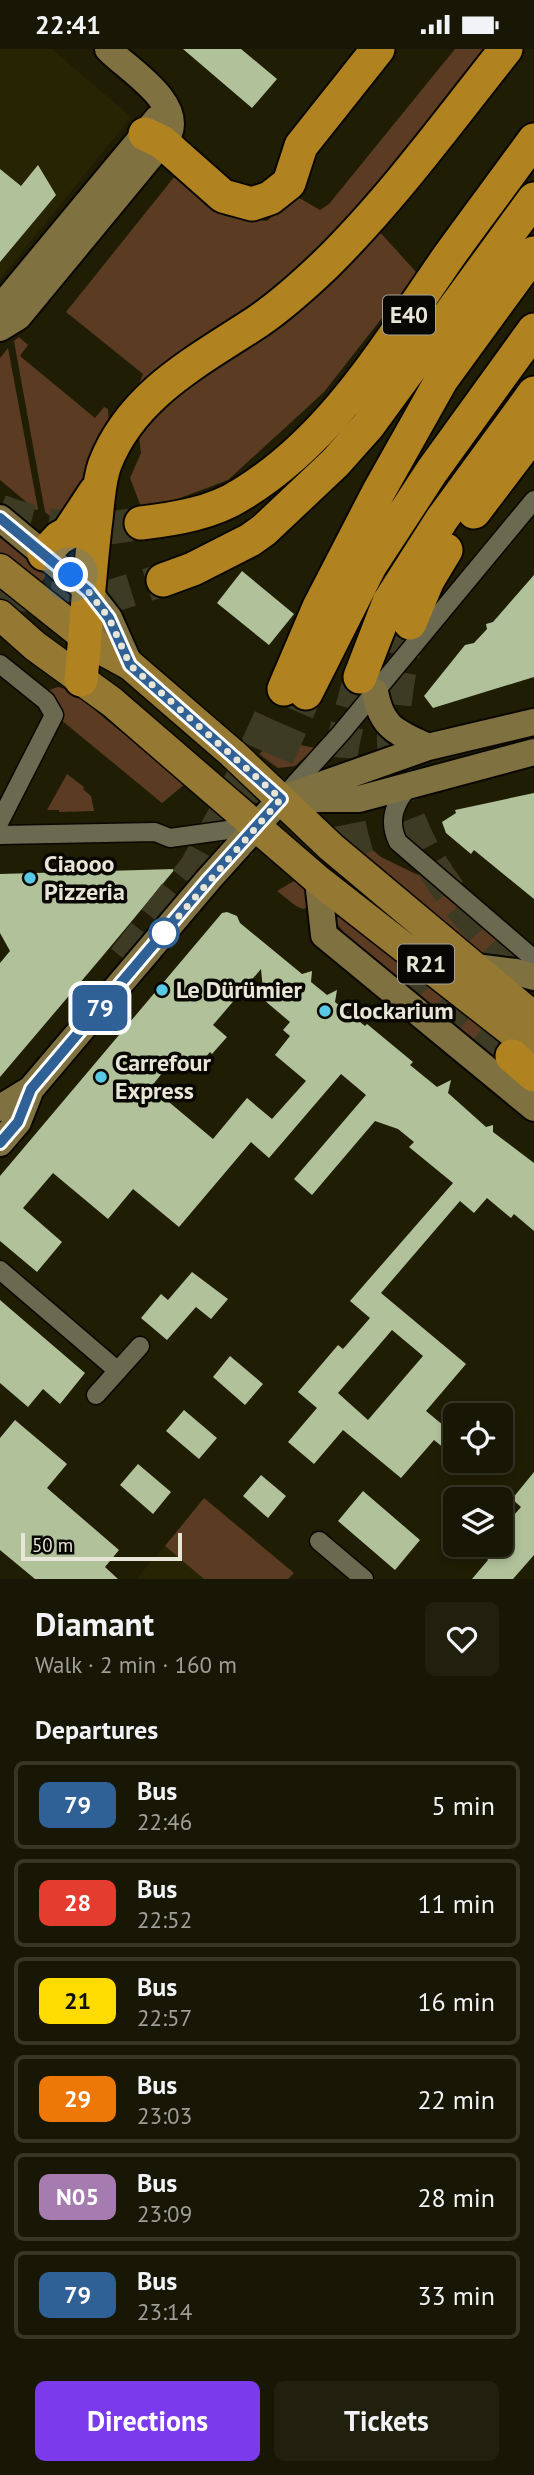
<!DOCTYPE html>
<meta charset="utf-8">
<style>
:root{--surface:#181604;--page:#211f0e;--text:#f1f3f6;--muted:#9f9f9a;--line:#363526;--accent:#7c3aed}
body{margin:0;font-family:"PT Sans",sans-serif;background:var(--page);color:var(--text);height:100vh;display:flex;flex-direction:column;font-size:26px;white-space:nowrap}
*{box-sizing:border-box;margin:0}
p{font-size:23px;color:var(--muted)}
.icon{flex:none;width:38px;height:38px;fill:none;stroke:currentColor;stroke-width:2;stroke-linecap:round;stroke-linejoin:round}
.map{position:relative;height:1530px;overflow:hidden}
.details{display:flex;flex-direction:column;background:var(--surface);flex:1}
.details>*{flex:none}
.badge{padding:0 14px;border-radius:10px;font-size:24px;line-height:46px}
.tools{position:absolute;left:443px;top:1354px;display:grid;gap:14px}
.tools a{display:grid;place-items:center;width:70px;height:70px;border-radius:10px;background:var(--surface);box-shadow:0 4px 10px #0003,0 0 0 2px var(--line);font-size:35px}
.scale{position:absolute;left:21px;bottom:18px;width:161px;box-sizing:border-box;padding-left:7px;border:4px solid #e7e6d7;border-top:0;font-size:19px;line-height:24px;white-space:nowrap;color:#e7e6d7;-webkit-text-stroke:5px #080702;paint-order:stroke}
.you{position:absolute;width:35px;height:35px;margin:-18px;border:5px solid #fff;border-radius:50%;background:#1a73e8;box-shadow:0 0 0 10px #1a73e833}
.map>.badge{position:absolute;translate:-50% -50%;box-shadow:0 0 0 4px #fff}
h2{padding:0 35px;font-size:26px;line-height:63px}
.round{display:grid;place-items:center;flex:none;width:74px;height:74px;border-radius:10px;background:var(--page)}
.head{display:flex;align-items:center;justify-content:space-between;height:119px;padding:0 35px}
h1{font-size:33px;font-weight:700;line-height:52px}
.cta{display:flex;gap:14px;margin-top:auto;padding:14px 35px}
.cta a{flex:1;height:80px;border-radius:10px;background:var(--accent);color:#fff;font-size:28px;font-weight:700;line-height:80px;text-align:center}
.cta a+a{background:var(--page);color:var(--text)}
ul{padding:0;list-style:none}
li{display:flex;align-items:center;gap:21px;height:88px;margin:0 14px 10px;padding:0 21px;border:4px solid var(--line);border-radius:10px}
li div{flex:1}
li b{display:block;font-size:26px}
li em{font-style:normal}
li .badge{min-width:77px;font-weight:700;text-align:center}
.status{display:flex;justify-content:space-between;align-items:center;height:49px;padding:0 35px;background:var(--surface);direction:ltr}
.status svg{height:19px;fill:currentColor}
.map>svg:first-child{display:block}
.built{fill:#272403}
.green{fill:#5b3c23}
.building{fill:#b1c29a;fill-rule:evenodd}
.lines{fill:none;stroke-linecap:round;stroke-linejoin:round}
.highway-tunnel{stroke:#3e3b24;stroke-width:33;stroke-dasharray:33 17;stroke-linecap:butt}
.street-casing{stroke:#0a0700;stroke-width:21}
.secondary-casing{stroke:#0a0700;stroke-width:30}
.primary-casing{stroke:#0a0700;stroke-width:33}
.highway-casing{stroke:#0a0700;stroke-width:37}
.street{stroke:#6b694f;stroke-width:18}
.secondary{stroke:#807141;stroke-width:26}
.primary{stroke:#957933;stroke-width:30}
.highway{stroke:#b18320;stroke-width:33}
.line-casing{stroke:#fff;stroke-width:16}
.line{stroke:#306196;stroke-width:10}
.walk{stroke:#e7e6d7;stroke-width:7;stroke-dasharray:0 12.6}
.poi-dot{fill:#59c8e4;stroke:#080702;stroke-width:2.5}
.stop-dot{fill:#fff;stroke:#306196;stroke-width:3.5}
.labels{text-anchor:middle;stroke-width:7;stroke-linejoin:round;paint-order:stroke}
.shield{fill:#080702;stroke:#a4a397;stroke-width:2}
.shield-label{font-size:23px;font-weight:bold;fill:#e7e6d7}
.poi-label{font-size:24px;font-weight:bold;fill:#e7e6d7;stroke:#080702;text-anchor:start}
</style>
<div class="status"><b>22:41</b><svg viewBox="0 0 49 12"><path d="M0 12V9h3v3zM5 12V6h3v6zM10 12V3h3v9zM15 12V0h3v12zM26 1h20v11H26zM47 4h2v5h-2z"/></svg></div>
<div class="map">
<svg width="534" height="1530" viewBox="0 0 534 1530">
<rect width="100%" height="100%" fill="#201d05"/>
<path class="built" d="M0,0h52l79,68 -131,162z
M165,1497l39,33h-68z"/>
<path class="green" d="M455,0h41l-128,170 49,54 -93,119 -96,88 -85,32 -13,-34 11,-25 -7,-58 9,-21 -77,-62 113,-141 46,45 42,5 27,-26 26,15 9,-6z
M19,288l9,8 -8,11 75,62 9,-11 4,2 1,16 -47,101 -17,-14 -31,-171z
M8,299l30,161 -2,1 -36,-30v-122z
M0,479l49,40 -9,18 -40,-32z
M58,638l12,3 115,94 -23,19 -102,-84 -14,-28z
M276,691l39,8 -20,18 -17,2 -19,-14z
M67,725l17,13 -1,2 8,7 3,15 -35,1v-2h-12z
M358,789l23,19 39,19 107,87 -46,-7 -47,-44 -82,-69z
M299,829l9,17v12l-5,2 -7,-3 -19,-15z
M340,866l177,136 -12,14 -113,-93 -6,7 -22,-21 -27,-34 -1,-5z
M204,1449l90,75 -6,6h-84l-39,-33z"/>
<path class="building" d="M183,0h58l36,30 -25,29z
M38,116l18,30 -56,67v-93l21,17z
M242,522l52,43 -25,31 -52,-42z
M534,526v102l-101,31 -9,-12 41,-51 9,-2 13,-14 -1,-5 7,-2z
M534,744v106l-60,-49 -3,4 -25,-21 -4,-11 14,-9 -1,-3z
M175,820l-74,89 -101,119v-114l10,-12 -10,-18v-59z
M227,863l10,4 3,7 62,51 10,-3 -1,11 16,13 10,-5 -2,12 30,24 2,-2 46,38 -3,3 27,22 14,-7 -3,13 38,34 7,-2v7l41,31v68l-20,-17 -3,4 -24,-20 -13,15 -14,-12 -79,92 85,71 -40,47 29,24v22l-21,-17 -33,38 -58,-48 -29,34 -26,-22 29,-34 -19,-16 40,-47 5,4 27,-31 -20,-17 103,-118 -44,-36 5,-5 -16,-13 -23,-8 -63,74 -18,-16 72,-84 -25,-21 -72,84 -18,-16 -72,85 -46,-38 -25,30 -55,-46 -30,35 39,34 -25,30 -37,-31v-65l222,-263zM261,920l3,31 26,22 -7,8 7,6 -15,19 31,26 -34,38 -25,-21 -34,41 -62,-52 24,-30 18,15 17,-20 2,2 15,-17 -14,-12zM392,1281l31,26 -55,64 -30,-27z
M192,1223l36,27 -17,20 -15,-12 -29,33 -26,-22 20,-24 7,6z
M0,1251l85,73 -25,31 -17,-15 -15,18 -28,-24z
M230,1307l33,28 -18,21 -32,-28z
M184,1361l33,28 -18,21 -33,-28z
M15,1371l52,44 -20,24 72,62 -14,17 13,12h-83l-35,-29v-112z
M138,1415l33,28 -18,22 -33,-29z
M534,1423v83l-21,24h-41l16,-19 -6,-15h18v-14l21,-24 -9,-8z
M261,1426l25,21 -18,22 -25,-22z
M363,1442l57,49 -25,30 -57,-49z"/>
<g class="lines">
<path class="highway-tunnel" d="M0,462c47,17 92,23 141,12
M0,543l74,9 25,-1 64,-20
M410,574c-10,43 -19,86 -16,132 7,95 77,167 140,231
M360,628c-6,26 -17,56 -19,82 -2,21 4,44 8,64 15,74 56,137 109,191 16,16 36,29 54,42
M237,800l69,-156
M124,910l72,-92 31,-57 50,-107"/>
<g class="street-casing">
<path id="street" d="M0,615l46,37 8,14 -54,106
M411,735c-16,18 -24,36 -13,58l136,117
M286,745l55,-61 193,-233
M0,786l155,-3 15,6 87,-12
M0,1221l118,101
M96,1346l44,-49
M319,1492l45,38"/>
</g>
<g class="secondary-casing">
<path id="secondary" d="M0,268l5,-15 152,-183
M0,279l18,-11 151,-183c13,-33 -42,-65 -61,-85
M0,469l88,73 21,27 21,47
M375,643c7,37 22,40 53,55
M300,750h59l175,-47
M318,831l6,55 210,173
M476,918l40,5 18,5
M0,1059l31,-19
M0,1094l18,-21 13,-33 178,-210 72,-80 147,-52 106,-25"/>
</g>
<g class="primary-casing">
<path id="primary" d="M0,520l99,79 31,17 102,88 99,94 203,170
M0,566l35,31 77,56 206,178 216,169"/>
</g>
<g class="highway-casing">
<path id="highway" d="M145,85l17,8 61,54 29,8 18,-6 19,-15 12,-37 77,-97
M474,463l60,-79
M141,474c34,-4 72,-10 101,-29 92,-56 147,-152 207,-238 28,-39 57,-77 85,-116
M44,505l15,-16 9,-5 27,-41
M163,531l30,-11 57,-29 14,-10 71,-67 33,-37 166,-227
M410,574l18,-43 18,-30
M360,628l29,-75 53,-83 92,-126
M81,631c5,-51 8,-102 14,-153 3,-21 3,-44 10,-63 27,-70 93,-103 152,-142 25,-17 47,-37 69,-58 66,-65 122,-142 180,-215
M284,640l35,-82 60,-116 63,-112 92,-126
M306,644l64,-127 62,-95 102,-141
M512,1007l22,19"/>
</g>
<use href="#street" class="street"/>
<use href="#secondary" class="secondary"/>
<use href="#primary" class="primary"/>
<use href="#highway" class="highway"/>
</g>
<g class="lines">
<g class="line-casing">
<path id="line" d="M0,469l88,73 21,27 21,47 151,134 -72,80 -178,210 -13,33 -18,21"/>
</g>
<use href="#line" class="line"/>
<path class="walk" d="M71,526l17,16 21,27 21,47 151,134 -124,142 7,-8"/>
</g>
<g class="poi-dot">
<circle cx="30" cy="829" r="7"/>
<circle cx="162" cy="941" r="7"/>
<circle cx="325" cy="962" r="7"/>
<circle cx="101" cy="1028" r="7"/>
</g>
<circle class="stop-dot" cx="164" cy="884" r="14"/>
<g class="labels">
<g class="shield">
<rect x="383" y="246.5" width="52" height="39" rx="5"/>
<rect x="398" y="895.5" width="56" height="39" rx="5"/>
</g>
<g class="shield-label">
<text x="409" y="274">E40</text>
<text x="426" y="923">R21</text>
</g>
<g class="poi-label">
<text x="44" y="823">Ciaooo<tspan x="44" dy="28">Pizzeria</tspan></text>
<text x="176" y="949">Le Dürümier</text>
<text x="339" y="970">Clockarium</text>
<text x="115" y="1022">Carrefour<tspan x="115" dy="28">Express</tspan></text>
</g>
</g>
</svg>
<div class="tools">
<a><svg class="icon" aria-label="locate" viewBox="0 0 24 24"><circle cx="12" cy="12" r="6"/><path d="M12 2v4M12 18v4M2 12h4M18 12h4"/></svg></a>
<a><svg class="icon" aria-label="layers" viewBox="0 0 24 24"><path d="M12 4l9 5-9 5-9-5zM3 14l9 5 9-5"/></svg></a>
</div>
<div class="scale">50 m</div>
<div class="you" style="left:71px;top:526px"></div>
<b class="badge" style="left:100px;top:959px;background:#306196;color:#fff">79</b>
</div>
<section class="details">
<div class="head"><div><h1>Diamant</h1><p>Walk · 2 min · 160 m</p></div><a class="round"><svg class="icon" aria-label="heart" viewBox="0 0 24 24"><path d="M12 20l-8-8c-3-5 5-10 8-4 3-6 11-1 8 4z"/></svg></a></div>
<h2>Departures</h2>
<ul>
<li><span class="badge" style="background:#306196;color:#fff">79</span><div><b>Bus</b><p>22:46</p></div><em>5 min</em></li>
<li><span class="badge" style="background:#e43c2e;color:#fff">28</span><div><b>Bus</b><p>22:52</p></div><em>11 min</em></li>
<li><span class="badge" style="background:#ffdc01;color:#111">21</span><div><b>Bus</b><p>22:57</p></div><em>16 min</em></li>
<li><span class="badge" style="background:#ed7807;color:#fff">29</span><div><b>Bus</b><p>23:03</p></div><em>22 min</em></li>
<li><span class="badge" style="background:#a67cb0;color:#fff">N05</span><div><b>Bus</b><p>23:09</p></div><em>28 min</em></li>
<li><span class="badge" style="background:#306196;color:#fff">79</span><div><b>Bus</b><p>23:14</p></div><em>33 min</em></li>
</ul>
<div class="cta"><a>Directions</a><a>Tickets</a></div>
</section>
